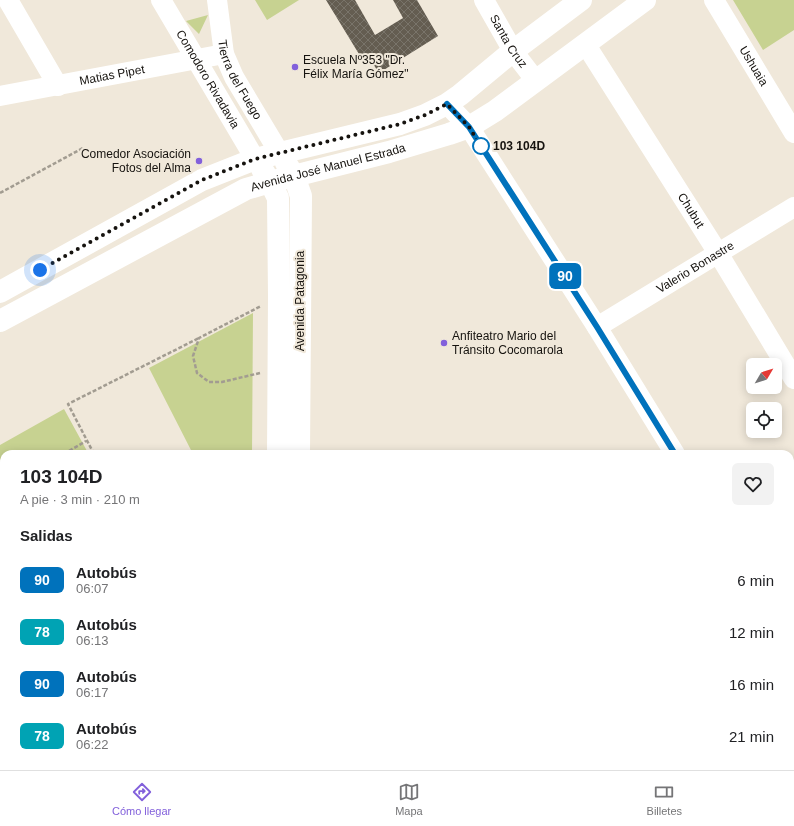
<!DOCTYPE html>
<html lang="es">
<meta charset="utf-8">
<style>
:root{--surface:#fff;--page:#f2f2f2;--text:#202124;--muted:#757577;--line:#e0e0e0;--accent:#8260db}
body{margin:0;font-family:Helvetica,sans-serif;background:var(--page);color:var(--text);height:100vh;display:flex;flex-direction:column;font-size:15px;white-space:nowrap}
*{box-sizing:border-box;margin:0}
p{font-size:13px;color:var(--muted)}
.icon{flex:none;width:22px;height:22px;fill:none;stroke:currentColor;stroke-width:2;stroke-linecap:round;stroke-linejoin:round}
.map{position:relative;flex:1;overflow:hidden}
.panel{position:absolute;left:0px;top:450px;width:794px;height:320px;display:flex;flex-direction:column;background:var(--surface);border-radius:12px 12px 0 0;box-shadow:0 2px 10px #0003}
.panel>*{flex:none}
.badge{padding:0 8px;border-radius:6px;font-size:14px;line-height:26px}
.needle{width:26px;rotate:51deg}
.controls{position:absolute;left:746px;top:358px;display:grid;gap:8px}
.controls a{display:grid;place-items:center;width:36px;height:36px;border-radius:6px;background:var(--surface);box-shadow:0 2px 10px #0003;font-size:20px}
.you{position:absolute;width:20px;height:20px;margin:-10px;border:3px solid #fff;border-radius:50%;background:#1a73e8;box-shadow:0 0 0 6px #1a73e833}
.map>.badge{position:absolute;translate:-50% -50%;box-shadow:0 0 0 2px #fff}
h2{padding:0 20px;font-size:15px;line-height:36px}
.round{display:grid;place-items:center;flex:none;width:42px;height:42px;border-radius:6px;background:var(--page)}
.head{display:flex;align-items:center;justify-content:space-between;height:68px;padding:0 20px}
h1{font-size:19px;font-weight:600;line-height:30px}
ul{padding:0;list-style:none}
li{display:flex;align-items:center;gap:12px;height:52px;padding:0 20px}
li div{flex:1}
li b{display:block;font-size:15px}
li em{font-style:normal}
li .badge{min-width:44px;font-weight:700;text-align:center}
.menu{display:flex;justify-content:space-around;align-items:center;height:56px;border-top:1px solid var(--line);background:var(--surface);font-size:11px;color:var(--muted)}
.menu a{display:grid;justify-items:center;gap:2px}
.menu .selected{color:var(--accent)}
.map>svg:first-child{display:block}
.park{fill:#c7d291}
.building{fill:url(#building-cross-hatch)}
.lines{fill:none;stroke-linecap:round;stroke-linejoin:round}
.path{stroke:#a29c91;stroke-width:2.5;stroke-dasharray:4 2;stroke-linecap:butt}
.minor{stroke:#fff;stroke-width:20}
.major{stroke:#fff;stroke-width:22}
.line-casing{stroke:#fff;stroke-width:9}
.line{stroke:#0072bc;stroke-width:6}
.walk{stroke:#16130f;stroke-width:4;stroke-dasharray:0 7.2}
.poi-dot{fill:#8260db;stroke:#f0e8da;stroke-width:1.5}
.stop-dot{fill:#fff;stroke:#0072bc;stroke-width:2}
.labels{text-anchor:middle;stroke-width:4;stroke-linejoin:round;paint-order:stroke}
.street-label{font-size:12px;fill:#16130f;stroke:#f0e8da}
.poi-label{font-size:12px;fill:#16130f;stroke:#f0e8da;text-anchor:start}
.stop-label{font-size:12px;font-weight:bold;fill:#16130f;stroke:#f0e8da;text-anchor:start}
</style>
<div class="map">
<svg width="794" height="770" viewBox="0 0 794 770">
<defs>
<pattern id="building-cross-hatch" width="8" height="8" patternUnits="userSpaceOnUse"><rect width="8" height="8" fill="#645d51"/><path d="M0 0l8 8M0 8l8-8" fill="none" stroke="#79746a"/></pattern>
</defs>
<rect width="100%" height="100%" fill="#f0e8da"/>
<path class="park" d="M255,0h44l-32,20z
M733,0h61v30l-31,20z
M208,15l-9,19 -13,-13z
M253,313l-1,141h-59l-44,-86z
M64,409l23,42 -6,3h-77v18l-4,-8v-19z
M551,766h204l2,4h-213z"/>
<path class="building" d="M326,0h29l20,35 28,-17 -10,-18h24l21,36 -59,37 -11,-17 -6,3z"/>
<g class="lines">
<path class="path" d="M0,193l83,-45
M260,373l-38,9h-13l-12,-9 -4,-17 6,-18 62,-32
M64,454l22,-13
M94,454l-26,-50 131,-66
M159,766l2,4"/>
<g class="minor">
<path d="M8,0l50,86"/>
<path id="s1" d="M161,0l94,159"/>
<path id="s2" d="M217,0l7,54 10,23 46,77"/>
<path id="s3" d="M484,0l29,51 23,30"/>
<path id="s4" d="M714,0l80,133"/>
<path id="s5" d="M586,45l132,208 76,126"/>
<path id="s6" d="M0,96l224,-42"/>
<path d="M447,104l22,23 128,200 78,127"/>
<path id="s7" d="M597,327l197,-120"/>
<path d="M0,485l3,5 -3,1"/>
<path d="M790,534l4,-3"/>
<path d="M0,612l4,-2"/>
<path d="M790,634l4,6"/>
<path d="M51,770l7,-4"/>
</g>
<g class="major">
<path d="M286,163l8,13 7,20 -2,258"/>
<path d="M262,169l8,13 8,16 1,98 -1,158"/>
<path d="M0,292l202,-112 53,-21 145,-35 25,-9 22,-11 13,-9 53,-44 68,-51"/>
<path id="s8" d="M0,321l246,-132 24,-7 119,-30 60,-18 20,-7 26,-16 150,-111"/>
<path d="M361,766l2,4"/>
<path d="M386,766l2,4"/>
</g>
</g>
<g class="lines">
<g class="line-casing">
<path id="line" d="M447,104l22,23 128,200 78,127"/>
</g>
<use href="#line" class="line"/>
<path class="walk" d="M40,270l162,-90 53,-21 145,-35 25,-9 22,-11 22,23 12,19"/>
</g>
<g class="poi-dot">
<circle cx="295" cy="67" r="4"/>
<circle cx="199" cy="161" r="4"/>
<circle cx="444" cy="343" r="4"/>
</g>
<circle class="stop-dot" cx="481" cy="146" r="8"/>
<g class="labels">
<g class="street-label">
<text dy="4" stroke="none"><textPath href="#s3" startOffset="48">Santa Cruz</textPath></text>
<text dy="4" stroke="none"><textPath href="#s4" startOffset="77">Ushuaia</textPath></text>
<text dy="4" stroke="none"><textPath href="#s6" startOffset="114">Matias Pipet</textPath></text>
<text dy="4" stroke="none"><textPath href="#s1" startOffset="92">Comodoro Rivadavia</textPath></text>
<text dy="4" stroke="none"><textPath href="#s2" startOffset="84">Tierra del Fuego</textPath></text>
<text dy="4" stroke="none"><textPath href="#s8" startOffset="364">Avenida José Manuel Estrada</textPath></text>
<text dy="4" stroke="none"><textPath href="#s5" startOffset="196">Chubut</textPath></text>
<text dy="4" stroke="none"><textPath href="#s7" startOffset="115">Valerio Bonastre</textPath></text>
<text transform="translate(300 301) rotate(-90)" y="4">Avenida Patagonia</text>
</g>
<g class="poi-label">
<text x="303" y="64">Escuela Nº353 "Dr.<tspan x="303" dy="14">Félix María Gómez"</tspan></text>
<text x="191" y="158" text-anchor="end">Comedor Asociación<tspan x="191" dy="14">Fotos del Alma</tspan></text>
<text x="452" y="340">Anfiteatro Mario del<tspan x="452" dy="14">Tránsito Cocomarola</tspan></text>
</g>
<g class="stop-label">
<text x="493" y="150">103 104D</text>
</g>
</g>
</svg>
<div class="controls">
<a><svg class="needle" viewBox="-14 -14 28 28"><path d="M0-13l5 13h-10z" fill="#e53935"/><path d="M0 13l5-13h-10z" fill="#757577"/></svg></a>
<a><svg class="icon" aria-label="locate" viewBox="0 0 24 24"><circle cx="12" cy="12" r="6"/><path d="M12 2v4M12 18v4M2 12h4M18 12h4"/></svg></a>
</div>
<div class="you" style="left:40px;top:270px"></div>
<b class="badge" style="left:565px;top:276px;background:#0072bc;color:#fff">90</b>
<section class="panel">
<div class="head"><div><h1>103 104D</h1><p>A pie · 3 min · 210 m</p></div><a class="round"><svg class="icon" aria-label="heart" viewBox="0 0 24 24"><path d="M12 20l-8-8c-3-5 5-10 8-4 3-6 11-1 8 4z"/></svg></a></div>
<h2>Salidas</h2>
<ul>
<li><span class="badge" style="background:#0072bc;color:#fff">90</span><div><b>Autobús</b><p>06:07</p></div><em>6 min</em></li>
<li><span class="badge" style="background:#00a3b4;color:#fff">78</span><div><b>Autobús</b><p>06:13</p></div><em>12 min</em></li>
<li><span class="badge" style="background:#0072bc;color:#fff">90</span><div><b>Autobús</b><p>06:17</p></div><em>16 min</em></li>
<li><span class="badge" style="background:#00a3b4;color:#fff">78</span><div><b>Autobús</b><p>06:22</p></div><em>21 min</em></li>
</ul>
</section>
</div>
<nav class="menu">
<a class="selected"><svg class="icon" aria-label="directions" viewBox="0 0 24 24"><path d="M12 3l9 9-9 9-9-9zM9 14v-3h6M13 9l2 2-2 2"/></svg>Cómo llegar</a>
<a><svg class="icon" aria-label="map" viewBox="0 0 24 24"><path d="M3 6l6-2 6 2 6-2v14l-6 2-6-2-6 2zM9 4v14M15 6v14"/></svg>Mapa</a>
<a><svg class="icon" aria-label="tickets" viewBox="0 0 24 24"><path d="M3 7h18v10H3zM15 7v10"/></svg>Billetes</a>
</nav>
